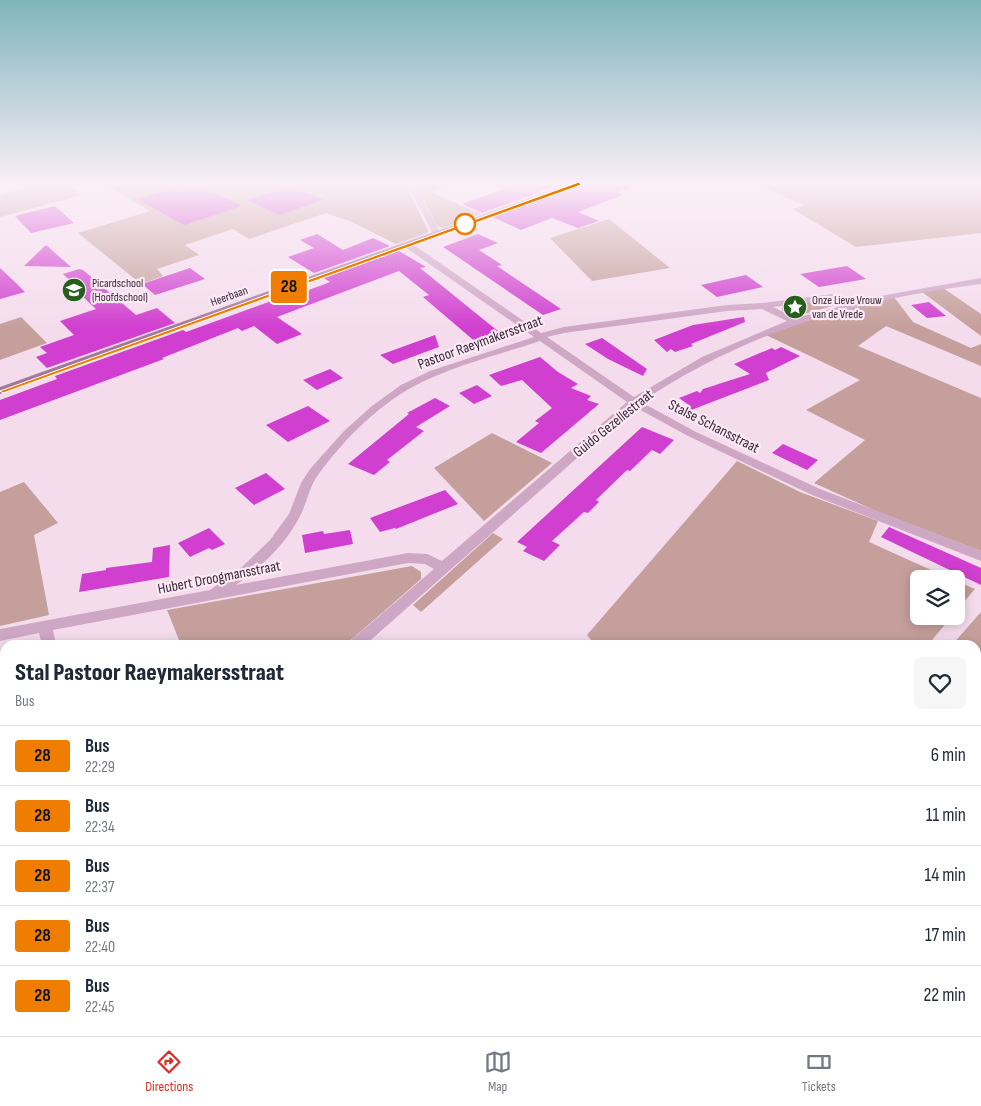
<!DOCTYPE html>
<style>
:root{--surface:#fff;--page:#f6f6f7;--text:#1f2937;--muted:#747a83;--line:#e0e1e3;--accent:#d93025}
body{margin:0;font-family:"Sofia Sans Condensed",sans-serif;background:var(--page);color:var(--text);height:100vh;display:flex;flex-direction:column;font-size:19px;white-space:nowrap}
*{box-sizing:border-box;margin:0}
p{font-size:16px;color:var(--muted)}
.icon{flex:none;width:28px;height:28px;fill:none;stroke:currentColor;stroke-width:2;stroke-linecap:round;stroke-linejoin:round}
.map{position:relative;flex:1;overflow:hidden}
.details{position:absolute;left:0px;top:640px;width:981px;height:396px;display:flex;flex-direction:column;background:var(--surface);border-radius:15px 15px 0 0;box-shadow:0 2px 12px #0003}
.details>*{flex:none}
.badge{padding:0 10px;border-radius:4px;font-size:18px;line-height:32px}
.buttons{position:absolute;left:910px;top:570px;display:grid;gap:10px}
.buttons a{display:grid;place-items:center;width:55px;height:55px;border-radius:8px;background:var(--surface);box-shadow:0 2px 12px #0003;font-size:25px}
.map>.badge{position:absolute;translate:-50% -50%;box-shadow:0 0 0 2px #fff}
.round{display:grid;place-items:center;flex:none;width:52px;height:52px;border-radius:8px;background:var(--page)}
.overview{display:flex;align-items:center;justify-content:space-between;height:85px;padding:0 15px}
h1{font-size:24px;font-weight:800;line-height:38px}
ul{padding:0;list-style:none}
li{display:flex;align-items:center;gap:15px;height:60px;padding:0 15px;border-top:1px solid var(--line)}
li div{flex:1}
li b{display:block;font-size:19px}
li em{font-style:normal}
li .badge{min-width:55px;font-weight:700;text-align:center}
.tab-bar{display:flex;justify-content:space-around;align-items:center;height:70px;border-top:1px solid var(--line);background:var(--surface);font-size:14px;color:var(--muted)}
.tab-bar a{display:grid;justify-items:center;gap:2px}
.tab-bar .active{color:var(--accent)}
.map>svg:first-child{display:block}
.green{fill:#c59f9b}
.building{fill:#d03fcf}
.lines{fill:none;stroke-linecap:round;stroke-linejoin:round}
.street{fill:#cea7c5;fill-rule:evenodd}
.secondary{fill:#a2789c;fill-rule:evenodd}
.line{fill:#ef7d00;stroke:#fff}
.stop-dot{fill:#fff;stroke:#ef7d00;stroke-width:2.5}
.labels{text-anchor:middle;stroke-width:4.5;stroke-linejoin:round;paint-order:stroke}
.far-poi-label{font-size:12px;fill:#3a2838;stroke:#fbe9f6;text-anchor:start}
.far-street-label{font-size:12px;fill:#3a2838;stroke:#fbe9f6}
.street-label{font-size:15px;fill:#3a2838;stroke:#fbe9f6}
</style>
<div class="map">
<svg width="981" height="1036" viewBox="0 0 981 1036">
<rect width="100%" height="100%" fill="#f4dced"/>
<path class="green" d="M50,183h15l17,12 -82,22v-22z
M102,183h303l23,48 -1,2 -31,11 -44,-22 -26,-9 -77,26 -16,-10 -48,16 14,10 -42,14 6,7 -22,8 -63,-51 72,-22z
M415,183h41l-25,9 50,22 -38,14 -6,-2z
M753,183h228v50l-125,14 -63,-38 11,-4z
M609,219l61,49 -78,13 -42,-43z
M943,288l38,26v22l-59,-44z
M854,297l3,2 -56,16 -19,-5v-3l8,-3z
M894,297l19,25 58,26 10,-4v22l-95,-40 -28,20 123,52v153l-105,-40 -62,-28 51,-43 -59,-30 54,-30 -94,-45 55,-19z
M21,317l26,26 -47,17v-36z
M492,433l60,30 -68,58 -50,-53z
M737,461l63,31 78,29 -9,21 82,37h-32v37h33l-24,29h-333l-8,-10z
M24,482l34,41 -24,12 15,80 -49,11v-134z
M493,533l10,6 -82,73 -8,-7z
M412,566l9,6v7l-76,66h-164l-14,-35z
M956,581l19,8 -19,22z
M981,612v319l-5,-2v-284h-24z"/>
<path class="building" d="M191,183h4l47,23 -58,19 -47,-26z
M520,183h44l-82,30 -20,-9z
M584,183l55,1 -21,9 5,2 -45,17 21,9 -21,7 -26,-10 -31,12 -28,-13z
M291,186l33,14 -45,15 -32,-15z
M55,206l19,17 -43,10 -16,-17z
M317,234l26,16 30,-12 17,8 -76,27 -26,-16 26,-9 -14,-8z
M478,234l20,9 -19,7 23,15 -5,1 64,43 -18,6 -100,-68z
M46,245l25,22 -47,-1z
M399,251l27,16 -6,1 84,68 -26,8 -55,-47 6,-2 -30,-24 -122,46 25,17 -25,10 -23,-18 -12,5 -4,-3 -76,30 2,1 -164,61v-20l57,-21 -2,-3 128,-46 3,2 99,-36h8l37,-14 -6,-4z
M847,266l19,13 -47,8 -19,-13z
M0,268l15,14 10,10 -25,7z
M190,268l15,11 -50,16 -13,-11z
M79,269l4,1 53,45 21,-7 18,15 -128,45 -11,-11 11,-4 -7,-6 34,-12 -14,-14 36,-12 -15,-14 2,-2 -20,-19z
M746,275l17,12 -46,10 -16,-12z
M929,302l17,14 -19,2 -16,-13z
M744,317l1,5 -54,22 2,2 -18,6 -4,-3 -4,3 -13,-12 39,-15z
M435,335l4,12 -46,17 -13,-9z
M602,338l45,31 -4,7 -35,-17 -23,-15z
M781,347l19,9 -34,17 3,7 -83,32 4,-6 -11,-8 18,-7 3,2 3,-4 47,-15 -16,-10 38,-16 3,2z
M540,357l18,15 20,12 -7,4 20,8 -4,4 12,4 -58,49 -25,-11 23,-19 -4,-2 17,-13 -30,-28 -21,6 -12,-11z
M330,369l13,9 -26,12 -14,-10z
M477,385l15,11 -18,8 -15,-11z
M435,398l15,8 -34,21 8,4 -37,29 3,2 -16,13 -26,-11 61,-50 -2,-1z
M308,406l22,15 -42,21 -22,-17z
M642,427l32,13 -14,14 -8,-4 -22,21 -3,-1 -31,30 3,2 -11,11 -4,-1 -32,29 8,4 -16,16 -21,-10 4,-4 -10,-5z
M783,444l35,16 -11,10 -35,-17z
M266,473l19,16 -31,16 -19,-17z
M445,490l13,14 -62,25 -1,-1 -15,4 -10,-14z
M889,527l92,41v17l-100,-48z
M209,528l16,16 -13,6 -3,-2 -19,9 -12,-14z
M350,530l3,14 -48,9 -3,-18 21,-4 1,3z
M170,545l-1,32 -90,15 3,-18 24,-4v-2l46,-6 1,-14z"/>
<g class="lines">
<path class="street" d="M407,183h7l27,51 -1,2 -7,-2z
M405,243h6l130,90 23,-6 163,-22 36,-2 70,-9 4,3 -4,3 -60,7 23,11 79,-21 106,-19v6c-126,16 -233,47 -340,118l55,30 124,57 161,62v10l-169,-66 -124,-59 -53,-29 -270,238h-17l2,-4 84,-72 -9,-5 -17,-1 -355,67 3,15h-14l-3,-12 -39,8v-12l210,-39 32,-23 28,-27 19,-26 12,-31 9,-14 34,-38 28,-25 29,-21 29,-14 104,-34 -129,-90zM762,309l25,12 -85,36 -68,40 -87,-60 17,-4 163,-22zM540,341l87,61 -185,159 -15,-7 -19,-1 -172,32c25,-18 50,-41 64,-69 7,-13 9,-29 18,-41 27,-37 63,-73 104,-93 38,-18 79,-28 118,-41z
M976,931l5,2v20l-5,-2z
M5,946v22l-5,2v-22z
M106,1031h21l1,5h-22z
M304,1031h27l-2,5h-27z"/>
<path class="secondary" d="M571,183h11l-582,211v-7z"/>
</g>
<linearGradient id="sky" x2="0" y2="1"><stop stop-color="#80b4bc"/><stop offset="0.56" stop-color="#faeff7"/><stop offset="1" stop-color="#faeff7" stop-opacity="0"/></linearGradient>
<rect width="981" height="328" fill="url(#sky)"/>
<path class="line" d="M579,182l2,3 -578,208 -3,-2z"/>
<defs>
<g id="school-disc" transform="scale(1.25)"><circle r="9.5" fill="#255f1a" stroke="#fbe9f6"/><path d="M0-5L7-2L0 1L-7-2ZM-4 1L0 2.5L4 1V4Q0 6-4 4Z" fill="#fff"/></g>
<g id="sight-disc" transform="scale(1.25)"><circle r="9.5" fill="#255f1a" stroke="#fbe9f6"/><path d="M0-6L1.8-2.2L6-1.7L2.9 1.2L3.7 5.4L0 3.3L-3.7 5.4L-2.9 1.2L-6-1.7L-1.8-2.2Z" fill="#fff"/></g>
</defs>
<g fill-rule="evenodd">
<use href="#school-disc" x="74" y="290"/>
<use href="#sight-disc" x="795" y="307"/>
</g>
<circle class="stop-dot" cx="465" cy="224" r="10"/>
<g class="labels">
<g class="far-poi-label">
<text x="92" y="287">Picardschool<tspan x="92" dy="14">(Hoofdschool)</tspan></text>
<text x="812" y="304">Onze Lieve Vrouw<tspan x="812" dy="14">van de Vrede</tspan></text>
</g>
<g class="far-street-label">
<text transform="translate(229 296) rotate(-20)" y="4">Heerbaan</text>
</g>
<g class="street-label">
<text transform="translate(480 342) rotate(-20)" y="5">Pastoor Raeymakersstraat</text>
<text transform="translate(613 423) rotate(-39)" y="5">Guido Gezellestraat</text>
<text transform="translate(714 426) rotate(27)" y="5">Stalse Schansstraat</text>
<text transform="translate(219 577) rotate(-11)" y="5">Hubert Droogmansstraat</text>
</g>
</g>
</svg>
<div class="buttons">
<a><svg class="icon" aria-label="layers" viewBox="0 0 24 24"><path d="M12 4l9 5-9 5-9-5zM3 14l9 5 9-5"/></svg></a>
</div>
<b class="badge" style="left:289px;top:287px;background:#ef7d00;color:#111">28</b>
<section class="details">
<div class="overview"><div><h1>Stal Pastoor Raeymakersstraat</h1><p>Bus</p></div><a class="round"><svg class="icon" aria-label="heart" viewBox="0 0 24 24"><path d="M12 20l-8-8c-3-5 5-10 8-4 3-6 11-1 8 4z"/></svg></a></div>
<ul>
<li><span class="badge" style="background:#ef7d00;color:#111">28</span><div><b>Bus</b><p>22:29</p></div><em>6 min</em></li>
<li><span class="badge" style="background:#ef7d00;color:#111">28</span><div><b>Bus</b><p>22:34</p></div><em>11 min</em></li>
<li><span class="badge" style="background:#ef7d00;color:#111">28</span><div><b>Bus</b><p>22:37</p></div><em>14 min</em></li>
<li><span class="badge" style="background:#ef7d00;color:#111">28</span><div><b>Bus</b><p>22:40</p></div><em>17 min</em></li>
<li><span class="badge" style="background:#ef7d00;color:#111">28</span><div><b>Bus</b><p>22:45</p></div><em>22 min</em></li>
</ul>
</section>
</div>
<nav class="tab-bar">
<a class="active"><svg class="icon" aria-label="directions" viewBox="0 0 24 24"><path d="M12 3l9 9-9 9-9-9zM9 14v-3h6M13 9l2 2-2 2"/></svg>Directions</a>
<a><svg class="icon" aria-label="map" viewBox="0 0 24 24"><path d="M3 6l6-2 6 2 6-2v14l-6 2-6-2-6 2zM9 4v14M15 6v14"/></svg>Map</a>
<a><svg class="icon" aria-label="tickets" viewBox="0 0 24 24"><path d="M3 7h18v10H3zM15 7v10"/></svg>Tickets</a>
</nav>
